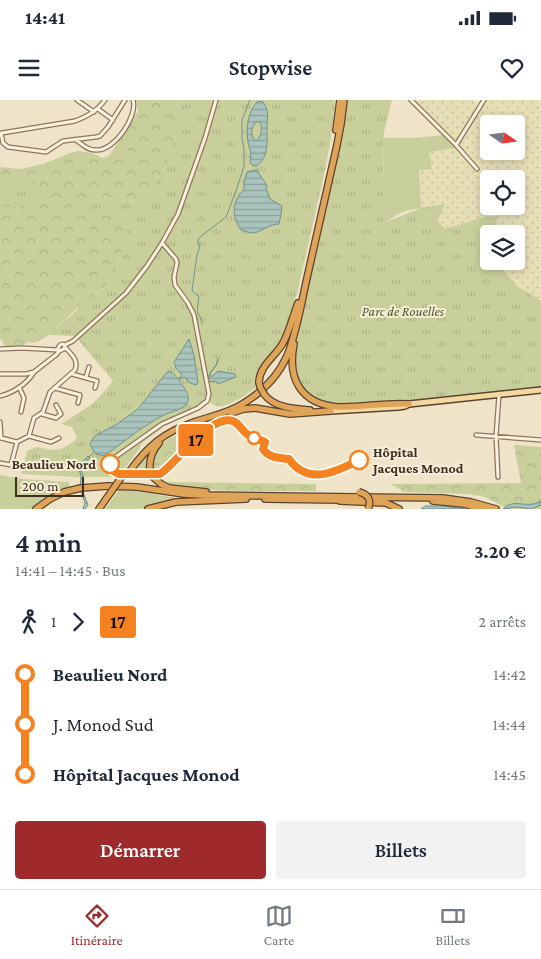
<!DOCTYPE html>
<html lang="fr">
<meta charset="utf-8">
<style>
:root{--surface:#fff;--page:#f2f2f3;--text:#1f2937;--muted:#747a83;--line:#e0e1e3;--accent:#9e2a2b}
body{margin:0;font-family:"Crimson Pro",serif;background:var(--page);color:var(--text);height:100vh;display:flex;flex-direction:column;font-size:19px;white-space:nowrap}
*{box-sizing:border-box;margin:0}
p{font-size:16px;color:var(--muted)}
.icon{flex:none;width:28px;height:28px;fill:none;stroke:currentColor;stroke-width:2;stroke-linecap:round;stroke-linejoin:round}
.map{position:relative;height:409px;overflow:hidden}
.drawer{display:flex;flex-direction:column;background:var(--surface);flex:1}
.drawer>*{flex:none}
.badge{padding:0 10px;border-radius:4px;font-size:18px;line-height:32px}
.needle{width:32px;rotate:104deg}
.tools{position:absolute;left:480px;top:15px;display:grid;gap:10px}
.tools a{display:grid;place-items:center;width:45px;height:45px;border-radius:5px;background:var(--surface);box-shadow:0 2px 8px #0003;font-size:25px}
.scale{position:absolute;left:15px;bottom:12px;width:69px;box-sizing:border-box;padding-left:5px;border:2px solid #3d2e20;border-top:0;font-size:14px;line-height:18px;white-space:nowrap;color:#3d2e20;-webkit-text-stroke:4px #f7eed8;paint-order:stroke}
.map>.badge{position:absolute;translate:-50% -50%;box-shadow:0 0 0 2px #fff}
.legs{display:flex;align-items:center;gap:8px;height:55px;padding:0 15px;font-size:16px}
.legs p{margin-inline-start:auto}
.headline{display:flex;align-items:center;justify-content:space-between;height:85px;padding:0 15px}
h1{font-size:28px;font-weight:600;line-height:38px}
.primary-button{display:flex;gap:10px;margin-top:auto;padding:10px 15px}
.primary-button a{flex:1;height:58px;border-radius:5px;background:var(--accent);color:#fff;font-size:20px;font-weight:600;line-height:58px;text-align:center}
.primary-button a+a{background:var(--page);color:var(--text)}
ul{padding:0 15px;list-style:none}
li{display:flex;align-items:center;gap:18px;height:50px;font-size:19px}
li i{display:grid;place-items:center;width:8px;height:100%;margin:0 6px;background:currentColor}
li i::after{content:'';width:12px;height:12px;margin:-6px;border:4px solid;border-radius:50%;background:var(--surface)}
li p{margin-inline-start:auto}
li:first-child i{background:linear-gradient(#0000 50%,currentColor 0)}
li:last-child i{background:linear-gradient(currentColor 50%,#0000 0)}
.status{display:flex;justify-content:space-between;align-items:center;height:35px;padding:0 25px;background:var(--surface);direction:ltr}
.status svg{height:14px;fill:currentColor}
header{display:flex;justify-content:space-between;align-items:center;height:65px;padding:0 15px;background:var(--surface);font-size:22px;font-weight:600}
.dock{display:flex;justify-content:space-around;align-items:center;height:70px;border-top:1px solid var(--line);background:var(--surface);font-size:14px;color:var(--muted)}
.dock a{display:grid;justify-items:center;gap:2px}
.dock .selected{color:var(--accent)}
.map>svg:first-child{display:block}
.farmland{fill:url(#farmland-dots);fill-rule:evenodd}
.green{fill:#c9cf9b}
.forest{fill:url(#forest-crowns)}
.park{fill:url(#park-tufts)}
.water{fill:url(#water-rules);stroke:#6f938a;fill-rule:evenodd}
.lines{fill:none;stroke-linecap:round;stroke-linejoin:round}
.stream{stroke:#6f938a;stroke-width:1}
.minor-casing{stroke:#8d765c;stroke-width:5.5}
.major-casing{stroke:#5b4430;stroke-width:8}
.highway-casing{stroke:#5b4430;stroke-width:8}
.minor{stroke:#faf1dc;stroke-width:3}
.major{stroke:#f3d9a0;stroke-width:5}
.highway{stroke:#e0a458;stroke-width:5.5}
.highway-bridge-casing{stroke:#5b4430;stroke-width:8;stroke-linecap:butt}
.highway-bridge{stroke:#e0a458;stroke-width:5.5}
.line-1-casing{stroke:#fff;stroke-width:11}
.line-1{stroke:#f58220;stroke-width:8}
.stop-1-dot{fill:#fff;stroke:#f58220;stroke-width:2.5}
.labels{text-anchor:middle;stroke-width:4;stroke-linejoin:round;paint-order:stroke}
.park-label{font-size:14px;font-style:italic;fill:#4d5a26;stroke:#f7eed8}
.stop-label{font-size:14px;font-weight:bold;fill:#3d2e20;stroke:#f7eed8;text-anchor:start}
</style>
<div class="status"><b>14:41</b><svg viewBox="0 0 49 12"><path d="M0 12V9h3v3zM5 12V6h3v6zM10 12V3h3v9zM15 12V0h3v12zM26 1h20v11H26zM47 4h2v5h-2z"/></svg></div>
<header><svg class="icon" aria-label="menu" viewBox="0 0 24 24"><path d="M4 6h16M4 12h16M4 18h16"/></svg>Stopwise<svg class="icon" aria-label="heart" viewBox="0 0 24 24"><path d="M12 20l-8-8c-3-5 5-10 8-4 3-6 11-1 8 4z"/></svg></header>
<div class="map">
<svg width="541" height="409" viewBox="0 0 541 409">
<defs>
<pattern id="farmland-dots" width="8" height="8" patternUnits="userSpaceOnUse" patternTransform="scale(1.25)"><rect width="8" height="8" fill="#e6deb5"/><path d="M2 2h.1M6 6h.1" fill="none" stroke="#c6bf9b" stroke-width="1.8" stroke-linecap="round"/></pattern>
<pattern id="forest-crowns" width="20" height="18" patternUnits="userSpaceOnUse" patternTransform="scale(1.25)"><rect width="20" height="18" fill="#c9cf9b"/><path d="M2 6a3 3 0 1 1 6 0M12 15a3 3 0 1 1 6 0" fill="none" stroke="#aeb285"/></pattern>
<pattern id="park-tufts" width="24" height="20" patternUnits="userSpaceOnUse" patternTransform="scale(1.25)"><rect width="24" height="20" fill="#c9cf9b"/><path d="M3 7l-1-3M5 7V3M7 7l1-3M15 17l-1-3M17 17v-4M19 17l1-3" fill="none" stroke="#aeb285"/></pattern>
<pattern id="water-rules" width="6" height="5" patternUnits="userSpaceOnUse" patternTransform="scale(1.25)"><rect width="6" height="5" fill="#a9c4bc"/><path d="M0 2.5h6" fill="none" stroke="#8ba098"/></pattern>
</defs>
<rect width="100%" height="100%" fill="#f0e4c8"/>
<path class="farmland" d="M413,0h59l7,7 -23,35h-1z
M486,0h55v201l-24,-15 -13,-15 -2,-10h14v-27h-18l-4,-27 -8,3 2,6 -43,13 -8,-9 3,-5 5,-11 -24,4 -2,-38 12,-1 -2,-17 28,-4 2,-5zM489,24h27v27h-27zM489,79h27v27h-27z"/>
<path class="green" d="M444,35l13,13 -28,4 3,17 -13,1 2,38c-16,2 -21,4 -35,14l-3,-3v-35l1,-46h29z
M205,323l1,4 -45,44 -7,2 -1,-2z
M162,327v1l-21,16 -1,4 -17,23 -5,1 -5,-3 -1,-4 5,-8z
M0,375l24,4 45,3v6l-36,21h-33z
M119,390l17,1 46,8v1l-15,2 -27,7h-35z"/>
<path class="forest" d="M136,0h41l-3,20 -1,1 2,11 -1,10 -10,29 -7,7 -3,14 -9,12 -7,5 -4,-7 -39,-6 15,18 7,1 7,8 3,8v10l-4,11 -18,35 -14,11 -15,11 -27,26 -10,6 -6,2 -5,-1 -8,5 -15,-1 -5,-8v-171l21,2 25,-6 24,-10 9,-2 16,3 7,4 7,-2 29,-45z
M205,323l-52,48c-1,-8 0,-17 5,-24 7,-9 36,-19 47,-24z
M514,345l27,2v62h-33l-23,-12 -16,-3 -65,-2 -13,-8 130,-1z
M149,351l-2,14 1,7h-16z
M168,382l148,2v7c-49,0 -99,2 -148,-6z"/>
<path class="park" d="M177,0h158l-4,38 -7,37 -27,119 -7,20 11,3 40,-177 7,-40h44l-8,32 -1,52v34l3,4 35,-14 24,-4 -5,11 -3,5 8,9 43,-13 8,1 2,17h-9v27h13l2,10 13,15 24,15v86c-46,7 -91,10 -137,14 -18,2 -36,3 -54,3 -5,0 -10,1 -15,0 -15,-2 -30,-11 -37,-24 -8,-14 0,-42 2,-57l-11,-3 -8,23 -16,20 -7,23c-9,7 -30,22 -41,20 -4,-1 -8,-5 -11,-6l-4,4 -40,19 -51,35 -3,4 -1,7 6,8h-36l-56,-3 6,-23 10,-4 14,3 10,-1 12,-7 4,-4 -5,-11 -11,-3 30,-19 10,-10 12,-14 -38,-45 -26,-1 28,-25c6,-10 19,-14 27,-22 4,-5 6,-12 9,-18 8,-14 22,-35 8,-50 -3,-3 -5,-6 -10,-6 -5,-1 -10,1 -15,1 -4,-5 -12,-13 -6,-19h5l39,6 5,7c5,-5 11,-10 14,-16 5,-9 0,-15 11,-22l10,-29 1,-10 -2,-11 1,-1z
M23,81l11,1 5,8 -4,9 -19,8h-16v-23z"/>
<path class="water" d="M258,1l5,1c7,9 4,17 4,27 0,13 2,29 -11,37l-4,-1 -2,-3c2,-10 0,-10 -2,-20 -2,-13 -1,-30 10,-41zM258,21l3,3c1,6 0,14 -5,17 -7,-6 -5,-15 2,-20z
M255,70h2c3,6 7,10 10,16l-1,2 4,11 12,7 -1,8 -2,10c-10,0 -16,7 -25,9 -4,0 -9,-2 -13,-3 -10,-15 -9,-28 3,-41v-7l3,-10z
M189,239l5,16 4,28 -2,2 -6,-2 -6,-6 -5,3c3,6 11,13 9,21 -2,8 -15,10 -22,13 -23,11 -40,27 -61,41l-3,1 -7,-3 -5,-8 2,-5 3,-4 22,-12 21,-15 29,-37h5l6,7 4,-4 -6,-7 -2,-6z
M218,259c0,7 -7,10 -9,17h4l5,-5 17,3 1,3 -18,7 -2,-3 -8,1c1,-13 8,-12 10,-23z
M88,356l2,2 -10,10 3,7v17l5,13 -3,4h-2l2,-6 -4,-11 -1,-6 1,-10 -3,-9z
M541,401v4l-10,4 -14,-2 -14,2c11,-10 18,-3 30,-5 3,0 5,-2 8,-3z
M425,406h19l21,3h-44z"/>
<g class="lines">
<path class="stream" d="M202,224c0,-6 -2,-6 -4,-11 -2,-4 1,-12 1,-16l-7,-6 5,-36 3,-9 -1,-1 -1,-5 2,-3 26,-20 10,-26 8,-25v-17l-2,-11v-18l8,-20
M89,357l5,-5"/>
<g class="minor-casing">
<path id="minor" d="M77,0l17,12
M411,0l45,45 21,24
M98,9l15,11
M1,33l2,10 5,4 38,5 17,-11 33,-4 4,-1 8,-9 17,-27
M2,33l73,-12c13,-5 22,-10 30,-21
M76,40c7,5 13,11 21,10 18,0 41,-34 36,-50
M456,45l28,-45
M162,143l14,16 1,4 -3,14 1,8 13,18 6,12 15,79 -2,7 -9,7 -36,16 -48,34 -4,5 1,7 2,2 6,2h41l48,-46 9,-5
M65,245l8,-4 53,-48 21,-27 15,-23 16,-29 27,-76 11,-38
M0,249l22,-1 36,2
M0,274h26l8,-2 23,-18 2,-3 -1,-3 2,-3 3,-1 2,1 -1,4 -5,2
M72,274l25,7 -2,7
M86,277l3,-10
M19,287l5,11 -3,14
M55,288l25,7 -2,8
M0,296c13,-3 27,-12 34,-24
M42,314l14,4 5,-4 -5,-9
M0,322l1,16 16,4
M476,335l65,5
M29,336l22,6 8,-4
M0,363l11,2 6,-23 12,-6 5,-18 9,-6 7,-20 25,-22c4,-10 -4,-16 -10,-23
M498,377l-2,-41 3,-41"/>
</g>
<g class="major-casing">
<path id="major" d="M331,311l67,-4 7,-1 4,-2 132,-14"/>
</g>
<g class="highway-casing">
<path id="highway" d="M336,30l4,-30
M294,244c-7,35 7,60 44,63 24,1 47,-5 71,-3
M259,282c1,-18 18,-26 25,-41 6,-12 9,-25 14,-38
M264,294c10,14 31,15 46,16
M231,313l13,-4 11,-1 35,6 41,-3
M150,370c-1,-10 2,-19 9,-27
M129,372c19,-26 35,-40 65,-50 17,-6 35,-9 50,-19 18,-11 34,-27 43,-47 10,-24 14,-52 20,-78 10,-44 20,-89 30,-133l4,-21 3,-24
M161,384l8,4 37,4
M265,399l76,1
M340,401l46,2 13,6
M433,401l31,3 18,5
M36,409l14,-10 14,-7 17,-4 27,-2 29,1 47,7 17,1 242,3 28,4 25,7
M99,409l12,-17
M148,409l28,-7 70,-3"/>
</g>
<use href="#minor" class="minor"/>
<use href="#major" class="major"/>
<use href="#highway" class="highway"/>
<g class="highway-bridge-casing">
<path id="highway-bridge" d="M259,282l1,5 4,7
M150,370l4,8 7,6
M111,392l14,-20
M359,392c9,2 13,8 9,17"/>
</g>
<use href="#highway-bridge" class="highway-bridge"/>
</g>
<g class="lines">
<g class="line-1-casing">
<path id="line-1" d="M110,364l1,6 8,4h41c17,-11 51,-61 73,-53 7,3 9,10 14,13 5,4 12,5 18,8l-2,7c6,9 16,9 26,10 19,27 47,13 70,1"/>
</g>
<use href="#line-1" class="line-1"/>
</g>
<g class="stop-1-dot">
<circle cx="254" cy="338" r="6"/>
<circle cx="359" cy="360" r="9"/>
<circle cx="110" cy="364" r="9"/>
</g>
<g class="labels">
<g class="park-label">
<text x="403" y="216">Parc de Rouelles</text>
</g>
<g class="stop-label">
<text x="373" y="357">Hôpital<tspan x="373" dy="16">Jacques Monod</tspan></text>
<text x="96" y="369" text-anchor="end">Beaulieu Nord</text>
</g>
</g>
</svg>
<div class="tools">
<a><svg class="needle" viewBox="-14 -14 28 28"><path d="M0-13l5 13h-10z" fill="#e53935"/><path d="M0 13l5-13h-10z" fill="#747a83"/></svg></a>
<a><svg class="icon" aria-label="locate" viewBox="0 0 24 24"><circle cx="12" cy="12" r="6"/><path d="M12 2v4M12 18v4M2 12h4M18 12h4"/></svg></a>
<a><svg class="icon" aria-label="layers" viewBox="0 0 24 24"><path d="M12 4l9 5-9 5-9-5zM3 14l9 5 9-5"/></svg></a>
</div>
<div class="scale">200 m</div>
<b class="badge" style="left:196px;top:340px;background:#f58220;color:#111">17</b>
</div>
<section class="drawer">
<div class="headline"><div><h1>4 min</h1><p>14:41 – 14:45 · Bus</p></div><b>3.20 €</b></div>
<div class="legs"><svg class="icon" aria-label="walk" viewBox="0 0 24 24"><circle cx="13" cy="4" r="2"/><path d="M13 8l-2 6 4 7M11 14l-3 7M7 12l3-4h3l4 4"/></svg>1<svg class="icon" aria-label="forward" viewBox="0 0 24 24"><path d="M9 5l7 7-7 7"/></svg><b class="badge" style="background:#f58220;color:#111">17</b><p>2 arrêts</p></div>
<ul>
<li><i style="color:#f58220"></i><b>Beaulieu Nord</b><p>14:42</p></li>
<li><i style="color:#f58220"></i><span>J. Monod Sud</span><p>14:44</p></li>
<li><i style="color:#f58220"></i><b>Hôpital Jacques Monod</b><p>14:45</p></li>
</ul>
<div class="primary-button"><a>Démarrer</a><a>Billets</a></div>
</section>
<nav class="dock">
<a class="selected"><svg class="icon" aria-label="directions" viewBox="0 0 24 24"><path d="M12 3l9 9-9 9-9-9zM9 14v-3h6M13 9l2 2-2 2"/></svg>Itinéraire</a>
<a><svg class="icon" aria-label="map" viewBox="0 0 24 24"><path d="M3 6l6-2 6 2 6-2v14l-6 2-6-2-6 2zM9 4v14M15 6v14"/></svg>Carte</a>
<a><svg class="icon" aria-label="tickets" viewBox="0 0 24 24"><path d="M3 7h18v10H3zM15 7v10"/></svg>Billets</a>
</nav>
